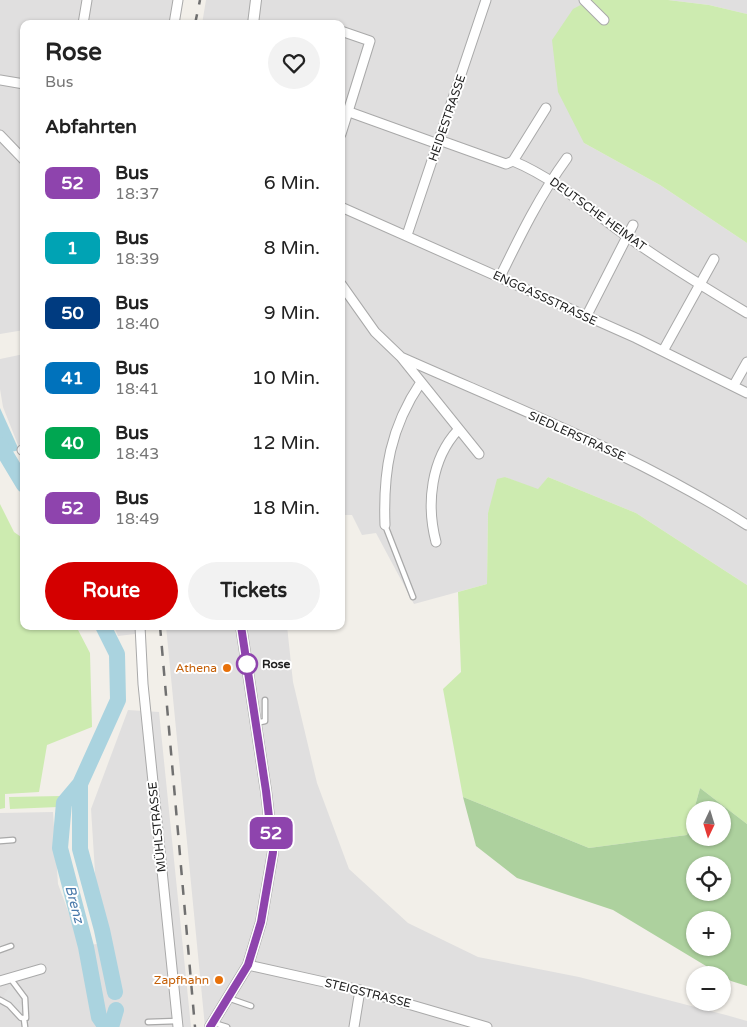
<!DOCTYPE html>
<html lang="de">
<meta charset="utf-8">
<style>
:root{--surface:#fff;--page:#f2f2f2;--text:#222;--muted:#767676;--accent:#d40000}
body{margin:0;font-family:"Varela Round",sans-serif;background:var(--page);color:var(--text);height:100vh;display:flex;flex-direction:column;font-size:19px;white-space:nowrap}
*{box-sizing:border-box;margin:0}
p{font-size:16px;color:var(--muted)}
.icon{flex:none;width:28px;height:28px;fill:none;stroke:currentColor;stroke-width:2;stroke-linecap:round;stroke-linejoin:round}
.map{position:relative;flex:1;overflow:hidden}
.drawer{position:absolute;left:20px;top:20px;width:325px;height:610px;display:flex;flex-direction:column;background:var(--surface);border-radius:10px;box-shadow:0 1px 4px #0004}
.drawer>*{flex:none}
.badge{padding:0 10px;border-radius:8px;font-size:18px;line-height:32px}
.needle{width:32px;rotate:184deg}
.buttons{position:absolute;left:686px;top:801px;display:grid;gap:10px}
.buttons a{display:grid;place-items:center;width:45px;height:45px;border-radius:50%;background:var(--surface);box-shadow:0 1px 4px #0004;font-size:25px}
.map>.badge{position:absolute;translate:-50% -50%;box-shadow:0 0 0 2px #fff}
h2{padding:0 25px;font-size:19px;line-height:45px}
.round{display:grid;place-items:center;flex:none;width:52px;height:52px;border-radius:26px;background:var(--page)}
.headline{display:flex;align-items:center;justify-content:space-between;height:85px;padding:0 25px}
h1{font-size:24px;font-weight:800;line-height:38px}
.action{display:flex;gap:10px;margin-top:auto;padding:10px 25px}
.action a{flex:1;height:58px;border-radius:30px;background:var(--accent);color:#fff;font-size:20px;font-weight:800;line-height:58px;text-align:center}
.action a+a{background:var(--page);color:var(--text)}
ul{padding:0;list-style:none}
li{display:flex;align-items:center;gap:15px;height:65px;padding:0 25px}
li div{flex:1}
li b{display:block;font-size:19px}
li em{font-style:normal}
li .badge{min-width:55px;font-weight:700;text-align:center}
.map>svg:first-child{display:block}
.residential{fill:#e0dfdf}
.grass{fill:#cdebb0}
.forest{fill:#add19e;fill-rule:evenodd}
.parking{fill:#e2e2e2}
.water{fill:#aad3df}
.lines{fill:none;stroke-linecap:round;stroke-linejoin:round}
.river{stroke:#aad3df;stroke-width:16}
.service-casing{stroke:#a9a9a9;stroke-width:7}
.minor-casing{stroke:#a9a9a9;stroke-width:11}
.tertiary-casing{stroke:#a9a9a9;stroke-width:12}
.service{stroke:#fff;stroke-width:4.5}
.minor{stroke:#fff;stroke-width:9}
.tertiary{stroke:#fff;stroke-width:10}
.rail{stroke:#707070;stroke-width:2.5;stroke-dasharray:10 10;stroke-linecap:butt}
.line-casing{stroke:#fff;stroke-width:11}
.line{stroke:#8e44ad;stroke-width:8}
.stop-dot{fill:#fff;stroke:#8e44ad;stroke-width:2.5}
.food-dot{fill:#e8710a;stroke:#fff;stroke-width:2}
.labels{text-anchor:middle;stroke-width:4;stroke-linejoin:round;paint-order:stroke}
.street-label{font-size:12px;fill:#222;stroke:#fff}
.stop-label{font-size:12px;font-weight:bold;fill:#222;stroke:#fff;text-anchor:start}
.food-label{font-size:12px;fill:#c56008;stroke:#fff;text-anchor:end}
.water-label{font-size:14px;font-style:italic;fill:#4a7aab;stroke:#fff}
</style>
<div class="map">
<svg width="747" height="1027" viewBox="0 0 747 1027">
<rect width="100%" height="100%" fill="#f2efe9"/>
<path class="residential" d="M0,0h178l-4,24h-150v306l-24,4z
M206,0h384l-6,143 76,42 87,58v342l-111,-72 -88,-36 -10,13 -33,-13 -17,36 -1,71 -73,20 -38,-71 -14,2 -10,-20h-11v-491h-139z
M668,0h79v14l-38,-9z
M24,354v106l-21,-53 -3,-18v-30z
M114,626h21v8l-17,2z
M166,626h121l6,56 24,101 32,86 59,54 70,34 101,20 147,38 21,6v6h-542z
M128,710l31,2 32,315h-191v-214l53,-1 5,72 23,62 24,-3 -8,-39 -6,-95z"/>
<path class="grass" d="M590,0h78l41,5 38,9v229l-87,-58 -76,-42 -26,-51 -6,-52 21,-31z
M505,477l33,12 10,-12 88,36 111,72v239l-47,-36 -13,47 -98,13 -126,-51 -20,-108 18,-17 -3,-80 29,-8 1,-71 9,-34z
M0,504l14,28 10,7v87h52l14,27 2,74 -45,18 -8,47 -34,2v14l-5,1z
M61,796l-3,11 -48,2 -1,-12z"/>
<path class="forest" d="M700,788l47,36v162l-16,-5 -118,-71 -96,-32 -41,-32 -13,-49 126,51 98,-13zM695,810h27v28h-27zM695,865h27v27h-27zM695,920h27v28h-27z"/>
<path class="parking" d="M11,985l13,12 -6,5 7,6 -5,5 -17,-17z"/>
<path class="water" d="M0,408l19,42 -19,5z"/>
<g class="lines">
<path class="river" d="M0,445l24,40
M103,626l14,28 1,46 -38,84v65l22,81 13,62
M80,784l-16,19 -4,45 26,99 13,70 7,10
M111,1027l5,-17"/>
<g class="service-casing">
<path id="service" d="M385,525l28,72
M256,723l9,-2v-21
M0,841l13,-1
M0,950l11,-4
M228,998l23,8
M0,1000l9,5 12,13h5l-1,-20 -15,-20
M24,1019l1,8
M148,1022l29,-1
M214,1023l13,4"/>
</g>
<g class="minor-casing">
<path id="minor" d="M584,0l20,20
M83,24l4,-24
M174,24l4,-24
M341,31l29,10 -29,93
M0,80l24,4
M341,109l97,35
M0,135l24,25
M439,140l67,24 7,-3c43,18 77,49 115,76 38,27 79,52 119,76
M513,161l33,-53
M341,207l295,131 111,55
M407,235l79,-235
M500,277c20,-41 40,-82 67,-119
M341,284l34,48 26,25 78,97
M586,317l47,-92
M663,351l51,-92
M401,357c117,52 238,99 346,168
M734,385l13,-23
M22,450h2
M385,525c-2,-54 5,-97 36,-143
M436,542c-10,-38 -5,-83 22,-112
M140,626l3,58 35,343
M248,965l112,25 127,37
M0,981l41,-12
M354,1027l6,-37"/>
</g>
<g class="tertiary-casing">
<path id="tertiary" d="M253,24l3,-24
M210,1027l38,-62 13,-43 12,-70 -7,-61 -25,-165"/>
</g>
<use href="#service" class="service"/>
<use href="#minor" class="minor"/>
<use href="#tertiary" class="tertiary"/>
<path class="rail" d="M195,24l5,-24
M160,626l35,401"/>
</g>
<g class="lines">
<g class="line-casing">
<path id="line" d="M210,1027l38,-62 13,-43 12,-70 -7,-61 -25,-165"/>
</g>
<use href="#line" class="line"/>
</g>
<circle class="stop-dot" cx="247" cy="664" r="10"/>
<g class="food-dot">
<circle cx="227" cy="668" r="5"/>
<circle cx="219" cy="980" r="5"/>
</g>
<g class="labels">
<g class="street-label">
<text transform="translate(447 118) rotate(-71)" y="4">HEIDESTRASSE</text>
<text transform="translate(598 214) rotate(36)" y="4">DEUTSCHE HEIMAT</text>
<text transform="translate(545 298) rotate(25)" y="4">ENGGASSSTRASSE</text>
<text transform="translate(577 436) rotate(24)" y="4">SIEDLERSTRASSE</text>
<text transform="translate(157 827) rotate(-96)" y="4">MÜHLSTRASSE</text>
<text transform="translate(368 993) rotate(14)" y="4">STEIGSTRASSE</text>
</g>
<g class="stop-label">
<text x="262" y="668">Rose</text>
</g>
<g class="food-label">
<text x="217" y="672">Athena</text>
<text x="209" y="984">Zapfhahn</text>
</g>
<g class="water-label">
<text transform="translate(75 904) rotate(75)" y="5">Brenz</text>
</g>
</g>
</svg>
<div class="buttons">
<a><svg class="needle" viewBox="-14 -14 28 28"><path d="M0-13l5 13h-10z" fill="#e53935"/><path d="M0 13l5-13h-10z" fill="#767676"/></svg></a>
<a><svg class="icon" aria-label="locate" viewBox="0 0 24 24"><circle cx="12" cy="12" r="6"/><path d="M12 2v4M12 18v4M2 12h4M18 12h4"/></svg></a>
<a>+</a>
<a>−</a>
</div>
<b class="badge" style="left:271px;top:833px;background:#8e44ad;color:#fff">52</b>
<section class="drawer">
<div class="headline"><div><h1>Rose</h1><p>Bus</p></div><a class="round"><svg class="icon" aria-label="heart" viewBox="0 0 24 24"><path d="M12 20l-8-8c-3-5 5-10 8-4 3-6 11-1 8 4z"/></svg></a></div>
<h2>Abfahrten</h2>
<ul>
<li><span class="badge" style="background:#8e44ad;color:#fff">52</span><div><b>Bus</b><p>18:37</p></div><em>6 Min.</em></li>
<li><span class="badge" style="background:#00a3b4;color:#fff">1</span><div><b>Bus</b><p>18:39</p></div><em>8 Min.</em></li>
<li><span class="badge" style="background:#003b80;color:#fff">50</span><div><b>Bus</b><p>18:40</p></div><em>9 Min.</em></li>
<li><span class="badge" style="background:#0072bc;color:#fff">41</span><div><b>Bus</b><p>18:41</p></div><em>10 Min.</em></li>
<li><span class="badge" style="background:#00a651;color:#fff">40</span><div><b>Bus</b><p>18:43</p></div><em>12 Min.</em></li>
<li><span class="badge" style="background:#8e44ad;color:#fff">52</span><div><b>Bus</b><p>18:49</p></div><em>18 Min.</em></li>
</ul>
<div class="action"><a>Route</a><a>Tickets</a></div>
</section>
</div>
